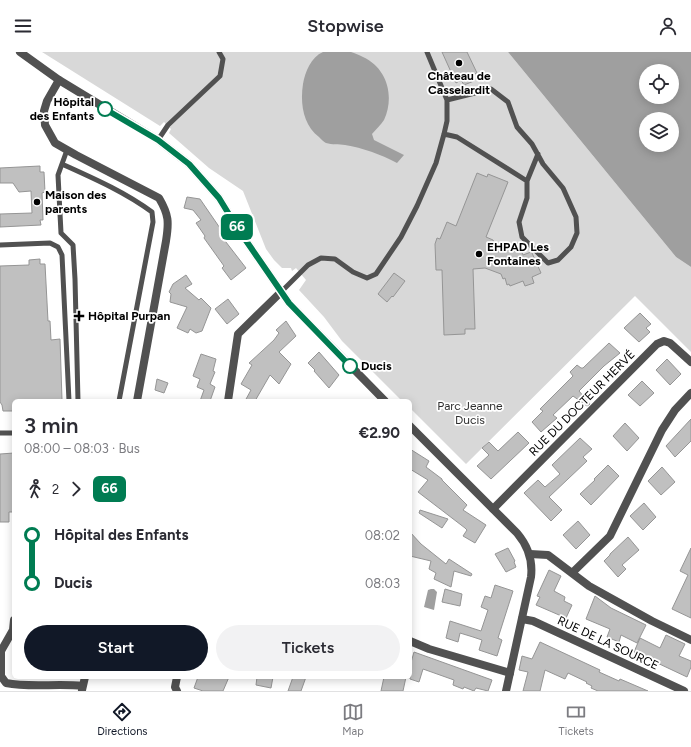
<!DOCTYPE html>
<meta charset="utf-8">
<style>
:root{--surface:#fff;--page:#f2f2f3;--text:#2b2b33;--muted:#7c7c81;--line:#e1e1e2;--accent:#111827}
body{margin:0;font-family:Figtree,sans-serif;background:var(--page);color:var(--text);height:100vh;display:flex;flex-direction:column;font-size:15px;white-space:nowrap}
*{box-sizing:border-box;margin:0}
p{font-size:13px;color:var(--muted)}
.icon{flex:none;width:22px;height:22px;fill:none;stroke:currentColor;stroke-width:2;stroke-linecap:round;stroke-linejoin:round}
.map{position:relative;flex:1;overflow:hidden}
.drawer{position:absolute;left:12px;top:347px;width:400px;height:280px;display:flex;flex-direction:column;background:var(--surface);border-radius:6px;box-shadow:0 2px 10px #0003}
.drawer>*{flex:none}
.badge{padding:0 8px;border-radius:6px;font-size:14px;line-height:26px}
.buttons{position:absolute;left:639px;top:12px;display:grid;gap:8px}
.buttons a{display:grid;place-items:center;width:40px;height:40px;border-radius:50%;background:var(--surface);box-shadow:0 2px 10px #0003;font-size:20px}
.map>.badge{position:absolute;translate:-50% -50%;box-shadow:0 0 0 2px #fff}
.legs{display:flex;align-items:center;gap:6px;height:44px;padding:0 12px;font-size:13px}
.legs p{margin-inline-start:auto}
.headline{display:flex;align-items:center;justify-content:space-between;height:68px;padding:0 12px}
h1{font-size:22px;font-weight:600;line-height:30px}
.primary-button{display:flex;gap:8px;margin-top:auto;padding:8px 12px}
.primary-button a{flex:1;height:46px;border-radius:24px;background:var(--accent);color:#fff;font-size:16px;font-weight:600;line-height:46px;text-align:center}
.primary-button a+a{background:var(--page);color:var(--text)}
ul{padding:0 12px;list-style:none}
li{display:flex;align-items:center;gap:14px;height:48px;font-size:15px}
li i{display:grid;place-items:center;width:6px;height:100%;margin:0 5px;background:currentColor}
li i::after{content:'';width:10px;height:10px;margin:-5px;border:3px solid;border-radius:50%;background:var(--surface)}
li p{margin-inline-start:auto}
li:first-child i{background:linear-gradient(#0000 50%,currentColor 0)}
li:last-child i{background:linear-gradient(currentColor 50%,#0000 0)}
header{display:flex;justify-content:space-between;align-items:center;height:52px;padding:0 12px;background:var(--surface);font-size:18px;font-weight:600}
.dock{display:flex;justify-content:space-around;align-items:center;height:56px;border-top:1px solid var(--line);background:var(--surface);font-size:11px;color:var(--muted)}
.dock a{display:grid;justify-items:center;gap:2px}
.dock .selected{color:var(--accent)}
.map>svg:first-child{display:block}
.green{fill:#d8d8d8}
.water{fill:#9f9f9f;fill-rule:evenodd}
.building{fill:#c0c0c0;stroke:#959595}
.lines{fill:none;stroke-linecap:round;stroke-linejoin:round}
.service{stroke:#515151;stroke-width:5}
.minor{stroke:#515151;stroke-width:8}
.tertiary{stroke:#515151;stroke-width:8}
.line-1-casing{stroke:#fff;stroke-width:9}
.line-1{stroke:#007c52;stroke-width:6}
.poi-dot{fill:#000;stroke:#fff;stroke-width:1.5}
.stop-1-dot{fill:#fff;stroke:#007c52;stroke-width:2}
.labels{text-anchor:middle;stroke-width:3.5;stroke-linejoin:round;paint-order:stroke}
.poi-label{font-size:12px;font-weight:bold;fill:#000;stroke:#fff;text-anchor:start}
.stop-label{font-size:12px;font-weight:bold;fill:#000;stroke:#fff;text-anchor:end}
.street-label{font-size:12px;fill:#000;stroke:#fff}
.park-label{font-size:12px;fill:#2f2f2f;stroke:#fff}
</style>
<header><svg class="icon" aria-label="menu" viewBox="0 0 24 24"><path d="M4 6h16M4 12h16M4 18h16"/></svg>Stopwise<svg class="icon" aria-label="person" viewBox="0 0 24 24"><circle cx="12" cy="8" r="4"/><path d="M4 21q1-7 8-7t8 7"/></svg></header>
<div class="map">
<svg width="691" height="639" viewBox="0 0 691 639">
<rect width="100%" height="100%" fill="#fff"/>
<path class="green" d="M42,0h466l168,205 15,10v85l-56,-56 -169,168 -56,-56v-7h-8l-60,-60 -18,-24 -25,-27 7,-10 -10,-12 -4,3 -1,-3h-9l-8,-8 -8,-11 -23,-58 -34,-23 -40,-35 2,-4 -7,-7 -4,4z"/>
<path class="water" d="M323,0c9,0 19,0 28,0 4,1 8,3 12,5 24,11 32,39 21,63 -3,5 -8,9 -12,14l2,6 30,15 -7,8c-17,-9 -34,-15 -52,-18 -6,-1 -13,0 -19,-2 -2,-1 -5,-4 -7,-6 -16,-12 -19,-34 -16,-53 2,-12 8,-27 20,-32z
M508,0h183v215l-15,-10zM646,19h26v26h-26zM646,67h26v26h-26z
M431,537h3l3,3 -3,18 -10,-3 4,-17z"/>
<path class="building" d="M442,0h25l10,21 -5,2 2,6 -10,4 -3,-5 -5,3z
M40,114v6h4l1,20 -3,1 1,27h-3l1,5 -41,2v-13l32,-1 -1,-22 -12,1 -6,-9h-13v-15z
M477,121l10,4 1,-3 20,8 -22,55 7,3 5,12 20,-9 5,12 8,-3 1,1 9,20 -9,4 2,6 -9,3 -2,-5 -13,5 -1,-2 -2,1 -2,-7 -2,1 -2,-5 -16,-6 -12,1 2,60h-10v5l-21,1 -2,-65h-6l-1,-26 2,-6 3,1 7,-17 9,4z
M187,145l13,2 22,32 -3,2 27,35 -15,12 -9,-12 2,-2 -20,-28 1,-2 -9,-13 5,-3 -8,-10 -9,-2z
M40,207v5h5l3,57h2l1,19 9,-1 2,61 -3,1h-45v10h-11l-1,-6 -2,-3v-136l29,-1v-5z
M394,221l11,8 -12,16 -1,-1 -5,6 -9,-8z
M186,223l6,9 -7,4 14,12 2,-2 10,10 -9,23 -6,2 -6,-4 -2,4 -11,-5 10,-21 -17,-5 1,-8 -2,-2 4,-8z
M228,247l11,15 -12,10 -12,-15z
M640,261l11,11 -5,4 4,4 -11,10 -15,-14z
M286,269l10,15 -17,16 12,12 -12,20 -9,-9 -15,26h-10l6,-11 -10,-6 11,-19 -3,-2 25,-23 5,-7 -3,-3z
M609,291l11,10 -16,13 -25,25 11,13 -3,2 -14,-10 -20,19 4,3 -16,14 -9,-10 11,-11 -3,-2 33,-33 -3,-4 7,-7 4,3h2z
M319,300l20,23 -10,13 -15,-17 1,-1 -7,-7z
M201,302l15,5 -3,12 2,1 -5,12 5,3 -5,14h-10l4,-11 -7,-3 3,-8 -7,-3z
M667,307l14,15 -11,11 -14,-15z
M157,327l11,4 -4,10 -9,-3z
M642,329l12,12 -14,13 -12,-11z
M691,367v22l-16,16 -9,-11z
M625,371l14,15 -12,13 -14,-15z
M518,380l11,11 -38,36 -14,-13 12,-11 -7,-7 7,-6 9,9z
M580,386l12,11 -9,8 4,4 -38,36 13,13 -11,11 -27,-28 14,-13 7,7 15,-13 -8,-9z
M410,397l19,12 -3,6 16,12v1l25,25 -4,5 23,15 -11,18 -12,-7 4,-6 -2,-2 -47,-36 10,-12 -18,-11z
M14,401v59h-5v10h-9v-68z
M608,413l11,11 -28,29 -11,-11 15,-14 -1,-1z
M662,415l13,15 -14,13 -13,-14z
M644,451l12,14 -13,13 -13,-14z
M420,458l28,9 -6,9 -23,-15z
M578,469l12,14 -14,14 -13,-14z
M410,480l11,12 25,20 3,-5 23,15 -1,2 -17,-5 -3,16 -17,-8 2,-6 -7,-4 2,-8 -21,-5z
M628,485l11,13 -17,15 4,4 -8,8 -14,-16 6,-6v-1z
M508,496l7,13 -1,1 2,5 -10,5 -11,-18z
M691,496v70l-19,-9 16,-34 -8,-4z
M549,518l12,6 -7,15 11,6 -1,4 8,4 -6,13 -30,-13 4,-8 -3,-1z
M495,533l18,6 -15,47 4,2 -5,16 -18,-6 3,-10 -9,-3 -13,-4 -2,9 -12,-4 4,-17 31,10 7,-21 -7,-3 4,-11 6,2z
M445,537l17,5 -2,12 -18,-4z
M595,544l16,12 35,17 -9,18 -16,-8 -2,7 -12,-5 3,-8 -24,-10z
M666,583l19,9 -6,12 12,5v6l-4,10 -53,-25 6,-14 20,10z
M540,590l60,28 -1,2 20,9 1,-2 28,12h-50l-7,-3 1,-2 -6,-3 1,-1 -19,-9 -3,6 -20,-9 -5,21h-17l5,-19 -9,-2 3,-14 10,3z
M414,600l78,28 -4,11 -12,-3 -2,3 -10,-4 -1,2 -10,-4 1,-5 -31,-11 -4,13 -9,-3v-13z
M198,625h31l-6,14h-20l-9,-3z
M257,625h16l-2,11 -15,-3z
M293,625h13l-5,14h-13z
M384,625h22l-3,14h-22z"/>
<g class="lines">
<path class="service" d="M447,48l44,-11 17,13 9,25 15,17 11,20 20,24 13,29 1,16 -6,14 -13,13 -10,3 -26,-26 -3,-15 8,-24v-17l11,-27
M444,82l13,3 70,44
M158,88l10,-15 52,-49 3,-17 -4,-7
M67,98l-9,25 3,58 12,12 2,34 3,122
M62,112c31,14 63,28 90,48l1,10 -34,179
M0,193l50,-2 8,4 4,8 7,146
M281,240l27,-27 13,-7 14,1 18,13 14,6 9,-4 25,-37 16,-31 19,-43 8,-29 3,-13v-21l-20,-48
M0,381h14"/>
<path class="minor" d="M59,28l-12,21 -3,10 1,14 10,18 21,12 83,43c10,17 10,24 7,43l-29,160
M228,349l10,-67 43,-42
M493,457l164,-165 7,-3 6,2 21,19
M530,502l18,1 41,31 63,35 39,19
M572,521l38,-37 52,-106 13,-20 16,-17
M522,567l11,2 151,70
M14,568l-1,10 -12,21v25l5,7c25,5 51,0 77,3
M410,589l19,8 81,24
M82,638l3,-13
M177,639l-2,-4 2,-10"/>
<path class="tertiary" d="M20,0l39,28 99,60 31,24 30,34 19,31 51,74 96,98
M410,374l107,107c11,13 16,27 14,44l-25,114"/>
</g>
<g class="lines">
<g class="line-1-casing">
<path id="line-1" d="M105,57l53,31 31,24 30,34 19,31 51,74 61,63"/>
</g>
<use href="#line-1" class="line-1"/>
</g>
<g class="poi-dot">
<circle cx="459" cy="11" r="4"/>
<circle cx="37" cy="150" r="4"/>
<circle cx="479" cy="202" r="4"/>
<path d="M77 258h4v4h4v4h-4v4h-4v-4h-4v-4h4z"/>
</g>
<g class="stop-1-dot">
<circle cx="105" cy="57" r="7"/>
<circle cx="350" cy="314" r="7"/>
</g>
<g class="labels">
<g class="poi-label">
<text x="459" y="28" text-anchor="middle">Château de<tspan x="459" dy="14">Casselardit</tspan></text>
<text x="45" y="147">Maison des<tspan x="45" dy="14">parents</tspan></text>
<text x="487" y="199">EHPAD Les<tspan x="487" dy="14">Fontaines</tspan></text>
<text x="88" y="268">Hôpital Purpan</text>
</g>
<g class="stop-label">
<text x="94" y="54">Hôpital<tspan x="94" dy="14">des Enfants</tspan></text>
<text x="361" y="318" text-anchor="start">Ducis</text>
</g>
<g class="street-label">
<text transform="translate(582 351) rotate(-45)" y="4">RUE DU DOCTEUR HERVÉ</text>
<text transform="translate(608 591) rotate(25)" y="4">RUE DE LA SOURCE</text>
</g>
<g class="park-label">
<text x="470" y="358">Parc Jeanne<tspan x="470" dy="14">Ducis</tspan></text>
</g>
</g>
</svg>
<div class="buttons">
<a><svg class="icon" aria-label="locate" viewBox="0 0 24 24"><circle cx="12" cy="12" r="6"/><path d="M12 2v4M12 18v4M2 12h4M18 12h4"/></svg></a>
<a><svg class="icon" aria-label="layers" viewBox="0 0 24 24"><path d="M12 4l9 5-9 5-9-5zM3 14l9 5 9-5"/></svg></a>
</div>
<b class="badge" style="left:237px;top:175px;background:#007c52;color:#fff">66</b>
<section class="drawer">
<div class="headline"><div><h1>3 min</h1><p>08:00 – 08:03 · Bus</p></div><b>€2.90</b></div>
<div class="legs"><svg class="icon" aria-label="walk" viewBox="0 0 24 24"><circle cx="13" cy="4" r="2"/><path d="M13 8l-2 6 4 7M11 14l-3 7M7 12l3-4h3l4 4"/></svg>2<svg class="icon" aria-label="forward" viewBox="0 0 24 24"><path d="M9 5l7 7-7 7"/></svg><b class="badge" style="background:#007c52;color:#fff">66</b></div>
<ul>
<li><i style="color:#007c52"></i><b>Hôpital des Enfants</b><p>08:02</p></li>
<li><i style="color:#007c52"></i><b>Ducis</b><p>08:03</p></li>
</ul>
<div class="primary-button"><a>Start</a><a>Tickets</a></div>
</section>
</div>
<nav class="dock">
<a class="selected"><svg class="icon" aria-label="directions" viewBox="0 0 24 24"><path d="M12 3l9 9-9 9-9-9zM9 14v-3h6M13 9l2 2-2 2"/></svg>Directions</a>
<a><svg class="icon" aria-label="map" viewBox="0 0 24 24"><path d="M3 6l6-2 6 2 6-2v14l-6 2-6-2-6 2zM9 4v14M15 6v14"/></svg>Map</a>
<a><svg class="icon" aria-label="tickets" viewBox="0 0 24 24"><path d="M3 7h18v10H3zM15 7v10"/></svg>Tickets</a>
</nav>
